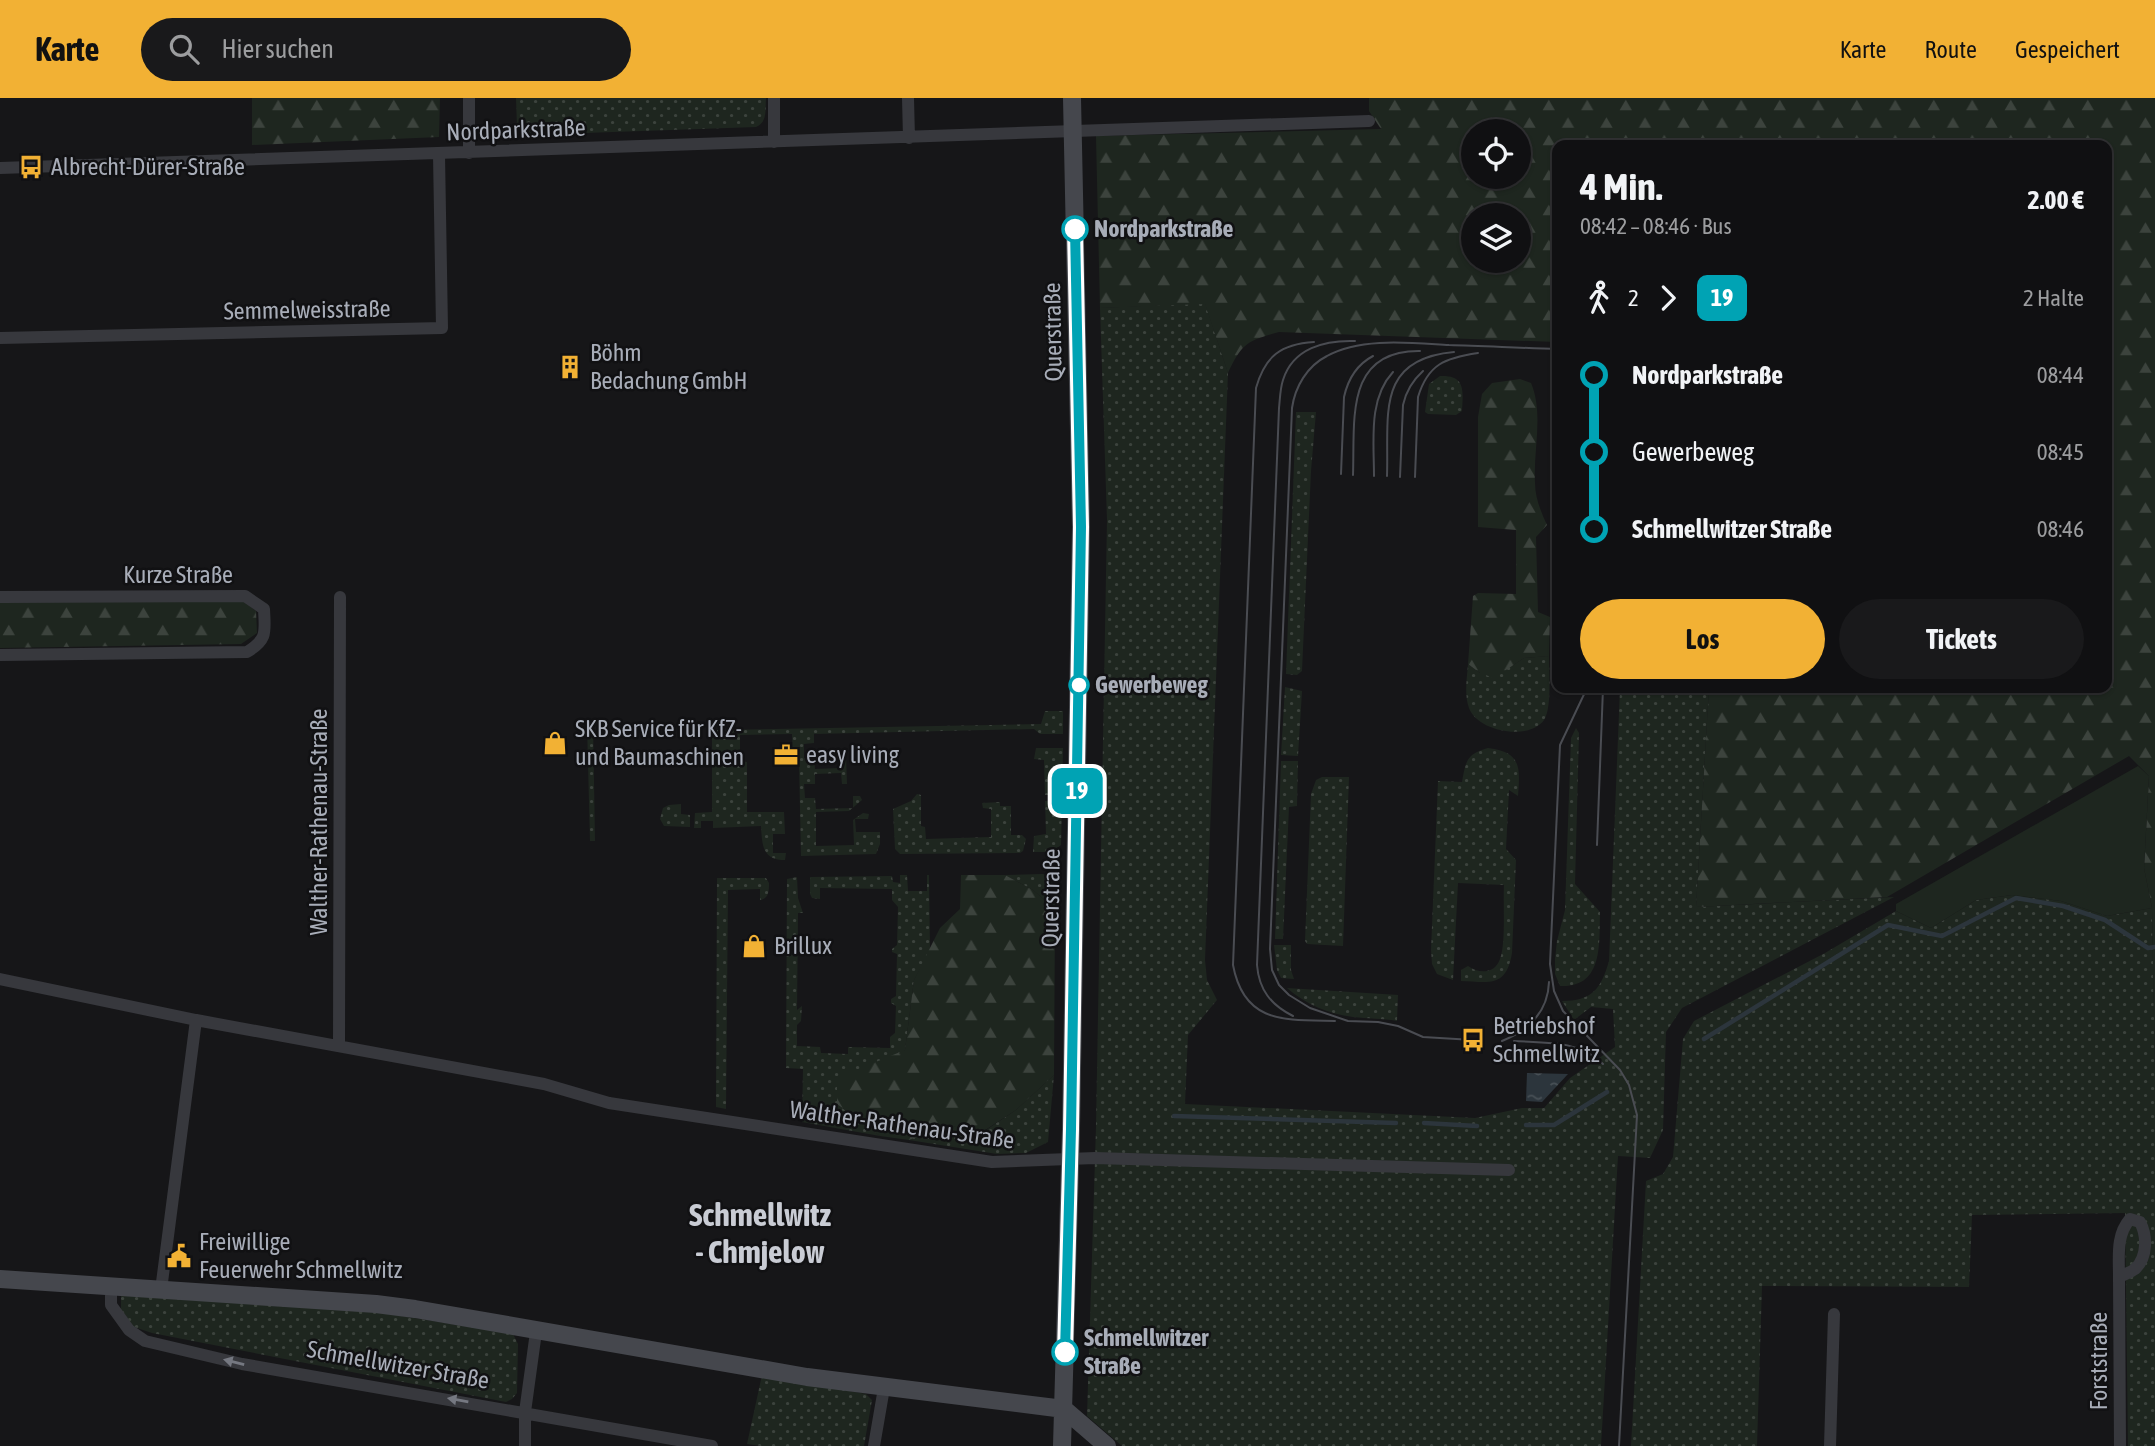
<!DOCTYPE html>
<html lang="de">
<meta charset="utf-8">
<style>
:root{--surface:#101012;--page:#19191b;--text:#f1f3f6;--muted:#9c9d9f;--line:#303032;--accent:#f2b134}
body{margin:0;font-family:"Asap Condensed",sans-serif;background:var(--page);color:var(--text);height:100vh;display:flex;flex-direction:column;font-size:26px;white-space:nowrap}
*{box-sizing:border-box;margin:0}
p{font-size:23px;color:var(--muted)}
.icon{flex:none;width:38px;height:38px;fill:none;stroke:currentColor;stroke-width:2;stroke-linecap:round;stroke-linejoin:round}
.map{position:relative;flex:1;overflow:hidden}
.details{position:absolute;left:1552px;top:42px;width:560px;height:553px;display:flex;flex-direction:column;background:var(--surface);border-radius:14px;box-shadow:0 2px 5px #0004,0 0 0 2px var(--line)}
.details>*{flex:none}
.badge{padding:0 14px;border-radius:10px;font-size:24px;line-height:46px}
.buttons{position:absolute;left:1461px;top:21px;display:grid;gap:14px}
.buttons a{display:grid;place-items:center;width:70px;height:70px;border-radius:50%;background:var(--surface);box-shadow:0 2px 5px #0004,0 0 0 2px var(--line);font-size:35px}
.map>.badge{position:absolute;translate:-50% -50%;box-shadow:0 0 0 4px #fff}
.legs{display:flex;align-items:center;gap:10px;height:77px;padding:0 28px;font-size:23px}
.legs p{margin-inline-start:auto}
.headline{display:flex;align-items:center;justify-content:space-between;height:119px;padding:0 28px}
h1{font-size:38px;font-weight:700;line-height:52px}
.button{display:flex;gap:14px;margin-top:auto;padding:14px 28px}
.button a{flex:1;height:80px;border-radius:42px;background:var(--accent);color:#111;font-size:28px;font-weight:700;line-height:80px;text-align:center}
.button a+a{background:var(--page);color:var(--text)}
ul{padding:0 28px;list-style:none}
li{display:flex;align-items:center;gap:24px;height:77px;font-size:26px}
li i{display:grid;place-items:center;width:10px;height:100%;margin:0 9px;background:currentColor}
li i::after{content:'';width:18px;height:18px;margin:-9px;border:5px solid;border-radius:50%;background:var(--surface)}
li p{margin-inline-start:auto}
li:first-child i{background:linear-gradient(#0000 50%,currentColor 0)}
li:last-child i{background:linear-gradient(currentColor 50%,#0000 0)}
header{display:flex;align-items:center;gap:42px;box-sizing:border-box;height:98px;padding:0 35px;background:var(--accent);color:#111}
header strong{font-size:33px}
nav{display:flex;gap:38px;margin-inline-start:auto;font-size:24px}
.search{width:490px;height:63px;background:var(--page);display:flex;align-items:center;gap:18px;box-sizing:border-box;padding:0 24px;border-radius:38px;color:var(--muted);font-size:26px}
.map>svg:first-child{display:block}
.grass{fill:url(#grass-dots)}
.forest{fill:url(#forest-firs);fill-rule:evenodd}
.garden{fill:#1e261f}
.water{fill:url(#water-ripples)}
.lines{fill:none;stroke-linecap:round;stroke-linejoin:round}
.stream{stroke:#2c353c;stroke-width:4.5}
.street{stroke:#37383d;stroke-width:12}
.secondary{stroke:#45474d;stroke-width:18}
.tram{stroke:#4a4c52;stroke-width:2}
.oneway{fill:#757881}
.line-1-casing{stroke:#fff;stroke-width:16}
.line-1{stroke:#00a3b4;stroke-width:10}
.stop-1-dot{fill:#fff;stroke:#00a3b4;stroke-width:3.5}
.labels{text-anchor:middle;stroke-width:5;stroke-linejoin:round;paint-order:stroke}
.street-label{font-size:24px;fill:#a8adb8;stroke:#111113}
.poi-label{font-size:24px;fill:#a8adb8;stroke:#111113;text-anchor:start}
.stop-label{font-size:24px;font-weight:bold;fill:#a8adb8;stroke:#111113;text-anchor:start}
.district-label{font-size:32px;font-weight:bold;fill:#c9ccd4;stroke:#111113}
</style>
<header>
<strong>Karte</strong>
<div class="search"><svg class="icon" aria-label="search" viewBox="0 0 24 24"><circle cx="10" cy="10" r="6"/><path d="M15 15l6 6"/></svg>Hier suchen</div>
<nav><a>Karte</a><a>Route</a><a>Gespeichert</a></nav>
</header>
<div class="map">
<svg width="2155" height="1348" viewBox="0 0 2155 1348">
<defs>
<pattern id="grass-dots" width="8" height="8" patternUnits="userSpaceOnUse" patternTransform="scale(1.75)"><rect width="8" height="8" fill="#1e261f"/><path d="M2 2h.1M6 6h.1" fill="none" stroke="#3c433d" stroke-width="1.8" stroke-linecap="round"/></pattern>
<pattern id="forest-firs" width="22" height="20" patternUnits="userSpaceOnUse" patternTransform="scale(1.75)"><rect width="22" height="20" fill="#1e261f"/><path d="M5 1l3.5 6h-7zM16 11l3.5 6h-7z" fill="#3c433d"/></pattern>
<pattern id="water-ripples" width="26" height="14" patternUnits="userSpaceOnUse" patternTransform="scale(1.75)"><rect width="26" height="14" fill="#2c353c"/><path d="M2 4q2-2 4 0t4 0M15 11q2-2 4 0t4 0" fill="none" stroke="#485056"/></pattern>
</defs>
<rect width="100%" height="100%" fill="#161618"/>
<path class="grass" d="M516,0h250c-1,11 2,24 -10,29l-229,8 -7,-2 -3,-6z
M1205,205l23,70 -23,587 2,20 10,20 -29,35 -3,69 290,14 47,-10h22l26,-30 45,-31 -2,-38 -22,-2 -17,13 -12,-19c30,0 39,-12 47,-40l11,-273h89l-13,219 198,-10 -212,111 -16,24 -3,98 -13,28 -32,-2 -17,290h-479l-35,-30 9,-289 11,-607 -7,-212z
M1440,278c26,-1 23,15 22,35l-6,4 -28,-1 -3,-2 4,-28z
M1296,314h20l-5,59 -9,200 -5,4 -11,-1z
M1549,558c0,14 3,53 -5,64 -15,21 -66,12 -75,-12 -5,-14 -2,-30 -1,-44l12,9 32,-7 12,-8z
M1285,589l17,4 -4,65 -17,-1z
M1045,613h18v23h-23l-6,-5 -220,5v9l-10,1v14l10,-1 1,12 25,-1 1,-12h5l1,28h-5l-1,-11 -26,1v10h-11l1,14h10l1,11 37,-1v-12h7l2,4 -13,11 -33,1v34l38,-1 -1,-25 10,-7 6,1 -1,5h-13l1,13h24v12l-4,10 -75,2 -2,-95h-6l-1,-27 -52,1v26l7,1v50h37l1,22h-12v19h13l-1,7c-23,0 -23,-16 -24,-34l-48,2v-7h-12v7h-7l1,-15 17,-1v-78h5v-4l324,-6z
M587,625h6l2,118h-5z
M1576,630l3,5 -4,151 25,28c-1,31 4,76 -40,74l-5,-12v-15l2,-18 8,-31 6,-172z
M1036,650h27l-1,47h-17l-1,-35 -10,-1z
M1488,650c34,4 32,20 30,48l-9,-6 -3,59 10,11 -4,93c-6,35 -22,29 -51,28v-11l7,-4c11,8 27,8 32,-7 6,-16 3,-55 4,-74l-46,-2 -5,97 -16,-6 -5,-10 -1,-14 7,-169 24,1c4,-21 4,-28 26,-34z
M1281,663h17l-1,45 -8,1 -6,132h-8z
M1322,679h27l-6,169 -36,-2 -2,-3 6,-147 5,-14z
M917,696l4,1v31l4,1 1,12 65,-2v-28l-8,-1 -1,-5 18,-1v4h11v29h11l4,4 -3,12 -3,2 -120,1 -5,-5 -2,-40 18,-8z
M1045,703h17l-1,44 -9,7h-19l1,-16 12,-2z
M681,706v10l9,1v12l-26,-1 -4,-7 3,-11 6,-3z
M1043,776l6,2 9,10 -1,63 -2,-40 -22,-19 -28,-15z
M900,777h7l1,16h19v-16h2l1,75 -16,30 -9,70 -68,54 43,32 -78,-14 1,-53 -17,-1 1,-189 10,-2 1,21 5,15h-5l-1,97 5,-4 -1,15 -4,4v21l23,1 1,6 27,1v-7l42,1v-11l5,-4 1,-27 -5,-3v-4l5,-3 1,-42 -5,-2v-3l5,-4 1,-38 -6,-7v-11l-72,-1v11l-8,-1 -2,-4v-17l82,-1 1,6 7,1z
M717,780h49l3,5c0,7 0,16 -9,17v-11l-32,1 -2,219 -10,-2z
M2012,797l49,6 46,15 45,-8 3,164v374h-27l-3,-233 -153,2 -3,72 -207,-1 -5,160h-126l15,-265 17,-7 10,-17 10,-118 11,-18 131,-68 71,-42 35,17 45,-28z
M1274,847h17v25l3,9 -13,-1 -4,-8z
M1287,890l111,7 -1,26c-15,-3 -29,-2 -44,-4 -24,-3 -48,-13 -66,-29z
M1054,977l-6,67 -22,11 -29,1 -88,-14 37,-16 34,10 36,-24z
M128,1195l249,19 136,22 5,10 -1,49 -5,6 -6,3 -354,-69 -18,-6 -13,-15v-16z
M762,1277l104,19 6,6 -8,46h-103l-14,-2z"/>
<path class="forest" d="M252,0h188l-1,39 -187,8z
M1369,0h786v974l-3,-164 -8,-40 5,-92 -20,-20 -242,141 -191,10 13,-219h398v-543h-549l-1,197 -278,-10c-32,9 -37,11 -51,41l-23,-69 -105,4 -4,-172 285,-7 -12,-18zM1474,33h45v46h-45zM1474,117h45v46h-45z
M1520,281l11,4c13,31 2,67 4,100 0,15 6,29 12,42l-11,12 2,75 12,5 -1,39 -25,2 -30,20 -14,-5 -12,-9 5,-68 5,-3 38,1v-64l-38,-3v-110l4,-23 10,-11z
M241,502l15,11 1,22 -16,11 -241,4v-47z
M961,777h44l28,15 22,19 -1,166 -38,35 -37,24 -33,-10 -37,16 -29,-4 -43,-32v-26l68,-28 9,-70 26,-52 20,-19z"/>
<path class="garden" d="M2138,668l11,10 -5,92 8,40 -45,8 -46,-15 -49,-6 -36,5 -45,28 -35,-17v-7z"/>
<path class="water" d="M1527,975l41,1 -26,28 -16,-1z"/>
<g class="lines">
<path class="stream" d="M1704,941l184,-114 54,11 74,-38 47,8 42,14 43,28 7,-1
M1174,1018l222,7
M1424,1025l53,3
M1526,1027h28l53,-33"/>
<path class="street" d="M469,0v55
M774,0v44
M908,0l1,40
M0,70l1369,-47
M0,240l442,-10 -3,-173
M0,499l245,-1 19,13c1,23 4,30 -17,43l-247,3
M0,881l196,41 348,64 65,19 383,59 103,-4 414,12
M339,948l1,-449
M2119,1179c4,-2 12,-5 16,-8 13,-12 12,-34 5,-47l-10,-3c-14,16 -11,37 -11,58l1,169
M111,1188v19l18,25 16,11 97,23 470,82
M161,1192l35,-270
M525,1348v-34l11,-80
M874,1348l10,-58
M1830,1348l4,-132"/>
<path class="secondary" d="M0,1181l376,25 39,5 392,68 257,32 43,37
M1062,1348l9,-317 10,-602 -9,-429"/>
<path class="tram" d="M1314,244c-33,2 -49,14 -58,46l-23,577c11,59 52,55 102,56
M1341,376l3,-77c4,-18 12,-32 29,-41
M1353,377c2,-54 -9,-125 67,-124
M1374,378c0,-35 -6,-77 19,-104
M1387,378c2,-61 -12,-117 67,-124
M1400,379l3,-72c3,-14 9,-24 20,-34
M1415,379l3,-80c10,-33 27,-39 60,-44
M1587,590l-27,57 -10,219 4,27 9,20 57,59 9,15 8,30 -18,331
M1597,747l6,-157
M1293,918c-22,-11 -34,-26 -36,-51l22,-557c1,-9 1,-19 4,-28 10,-32 42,-40 72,-39
M1473,942l-50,-3 -25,-11 -20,-4 -30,-1 -38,-13 -21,-13 -10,-10 -7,-15 -2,-21 22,-541c3,-21 15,-42 35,-52 34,-19 85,-13 122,-11 36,1 72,3 109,4
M1502,943c27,-11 46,-29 47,-59
M1514,943c32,2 65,-1 89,23"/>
</g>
<defs><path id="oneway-solid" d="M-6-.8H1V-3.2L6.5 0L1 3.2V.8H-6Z" transform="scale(1.75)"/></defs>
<g class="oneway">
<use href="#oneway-solid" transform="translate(234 1264) rotate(-166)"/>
<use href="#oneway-solid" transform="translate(458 1302) rotate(-170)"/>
</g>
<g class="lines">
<g class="line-1-casing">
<path id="line-1" d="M1065,1254l6,-223 10,-602 -6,-298"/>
</g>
<use href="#line-1" class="line-1"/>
</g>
<defs>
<g id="bus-bare" transform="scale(1.89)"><path d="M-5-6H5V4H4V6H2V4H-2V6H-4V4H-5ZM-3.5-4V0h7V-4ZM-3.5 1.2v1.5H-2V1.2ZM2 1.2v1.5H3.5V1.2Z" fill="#f2b134" stroke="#111113" stroke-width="2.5" paint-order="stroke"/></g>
<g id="building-bare" transform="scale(1.89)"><path d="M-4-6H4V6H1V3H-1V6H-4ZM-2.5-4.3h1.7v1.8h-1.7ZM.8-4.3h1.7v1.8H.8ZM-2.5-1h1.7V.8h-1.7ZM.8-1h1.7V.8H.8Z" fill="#f2b134" stroke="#111113" stroke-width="2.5" paint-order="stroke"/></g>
<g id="shop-bare" transform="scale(1.89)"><path d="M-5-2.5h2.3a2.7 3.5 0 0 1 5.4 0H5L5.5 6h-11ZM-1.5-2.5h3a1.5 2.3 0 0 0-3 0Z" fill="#f2b134" stroke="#111113" stroke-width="2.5" paint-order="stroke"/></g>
<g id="office-bare" transform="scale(1.89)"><path d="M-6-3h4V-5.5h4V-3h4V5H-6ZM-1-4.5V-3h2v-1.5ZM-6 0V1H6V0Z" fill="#f2b134" stroke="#111113" stroke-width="2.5" paint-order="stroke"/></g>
<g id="civic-bare" transform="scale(1.89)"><path d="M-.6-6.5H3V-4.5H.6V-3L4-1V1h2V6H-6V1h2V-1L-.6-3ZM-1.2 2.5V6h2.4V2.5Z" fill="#f2b134" stroke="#111113" stroke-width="2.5" paint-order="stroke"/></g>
</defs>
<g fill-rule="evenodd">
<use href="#bus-bare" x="31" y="69"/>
<use href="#building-bare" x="570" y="269"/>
<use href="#shop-bare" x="555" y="645"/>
<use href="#office-bare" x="786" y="657"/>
<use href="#shop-bare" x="754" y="848"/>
<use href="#bus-bare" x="1473" y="942"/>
<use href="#civic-bare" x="179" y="1158"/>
</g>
<g class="stop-1-dot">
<circle cx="1075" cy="131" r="12"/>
<circle cx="1079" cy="587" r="9"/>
<circle cx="1065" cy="1254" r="12"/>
</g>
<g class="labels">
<g class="street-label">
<text transform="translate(516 32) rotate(-2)" y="8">Nordparkstraße</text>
<text transform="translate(307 212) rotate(-1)" y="8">Semmelweisstraße</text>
<text transform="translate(1053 234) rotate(-91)" y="8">Querstraße</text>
<text x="178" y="485">Kurze Straße</text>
<text transform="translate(319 724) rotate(-90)" y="8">Walther-Rathenau-Straße</text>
<text transform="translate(1051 800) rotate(-89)" y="8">Querstraße</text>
<text transform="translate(902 1027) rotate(8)" y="8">Walther-Rathenau-Straße</text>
<text transform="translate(2099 1263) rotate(-90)" y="8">Forststraße</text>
<text transform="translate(398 1267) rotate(10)" y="8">Schmellwitzer Straße</text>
</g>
<g class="poi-label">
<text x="51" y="77">Albrecht-Dürer-Straße</text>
<text x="590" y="263">Böhm<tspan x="590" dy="28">Bedachung GmbH</tspan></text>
<text x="575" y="639">SKB Service für KfZ-<tspan x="575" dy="28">und Baumaschinen</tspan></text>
<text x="806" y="665">easy living</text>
<text x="774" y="856">Brillux</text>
<text x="1493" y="936">Betriebshof<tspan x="1493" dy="28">Schmellwitz</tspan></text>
<text x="199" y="1152">Freiwillige<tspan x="199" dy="28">Feuerwehr Schmellwitz</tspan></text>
</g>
<g class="stop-label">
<text x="1094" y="139">Nordparkstraße</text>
<text x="1095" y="595">Gewerbeweg</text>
<text x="1084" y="1248">Schmellwitzer<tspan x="1084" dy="28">Straße</tspan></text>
</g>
<g class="district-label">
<text x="760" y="1128">Schmellwitz<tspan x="760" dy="37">- Chmjelow</tspan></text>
</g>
</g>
</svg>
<div class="buttons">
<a><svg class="icon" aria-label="locate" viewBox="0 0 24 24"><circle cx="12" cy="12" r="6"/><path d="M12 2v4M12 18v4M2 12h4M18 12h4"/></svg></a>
<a><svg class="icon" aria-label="layers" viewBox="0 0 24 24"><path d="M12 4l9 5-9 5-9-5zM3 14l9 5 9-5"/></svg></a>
</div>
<b class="badge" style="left:1077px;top:693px;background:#00a3b4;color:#fff">19</b>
<section class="details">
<div class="headline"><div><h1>4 Min.</h1><p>08:42 – 08:46 · Bus</p></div><b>2.00 €</b></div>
<div class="legs"><svg class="icon" aria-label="walk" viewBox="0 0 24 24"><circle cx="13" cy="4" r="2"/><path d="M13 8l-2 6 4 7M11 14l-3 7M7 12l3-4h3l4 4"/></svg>2<svg class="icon" aria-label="forward" viewBox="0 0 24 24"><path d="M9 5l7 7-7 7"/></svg><b class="badge" style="background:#00a3b4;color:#fff">19</b><p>2 Halte</p></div>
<ul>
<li><i style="color:#00a3b4"></i><b>Nordparkstraße</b><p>08:44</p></li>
<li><i style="color:#00a3b4"></i><span>Gewerbeweg</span><p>08:45</p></li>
<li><i style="color:#00a3b4"></i><b>Schmellwitzer Straße</b><p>08:46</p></li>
</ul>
<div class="button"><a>Los</a><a>Tickets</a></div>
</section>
</div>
